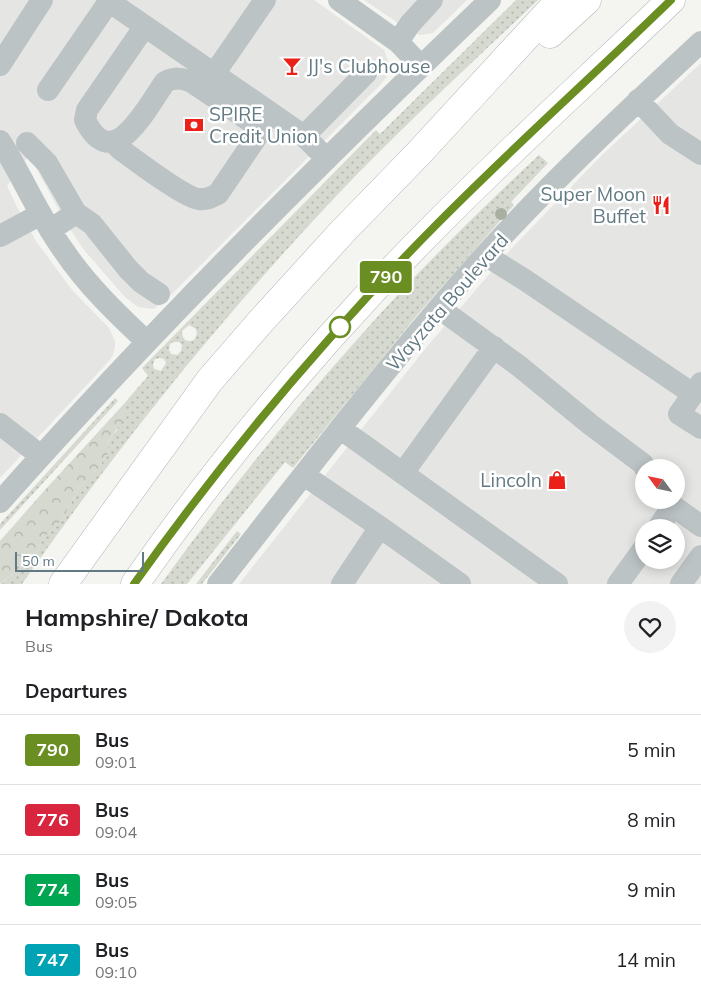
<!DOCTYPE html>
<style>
:root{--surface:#fff;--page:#f2f2f2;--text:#202124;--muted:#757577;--line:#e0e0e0}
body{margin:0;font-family:Mulish,sans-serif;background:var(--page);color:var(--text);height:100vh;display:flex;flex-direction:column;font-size:19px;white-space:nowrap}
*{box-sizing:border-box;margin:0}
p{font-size:16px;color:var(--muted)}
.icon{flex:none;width:28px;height:28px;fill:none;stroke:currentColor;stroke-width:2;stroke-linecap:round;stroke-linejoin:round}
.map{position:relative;height:584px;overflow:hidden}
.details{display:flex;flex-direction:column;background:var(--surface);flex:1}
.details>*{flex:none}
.badge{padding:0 10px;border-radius:4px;font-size:18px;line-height:32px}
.needle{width:32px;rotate:303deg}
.controls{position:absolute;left:635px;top:459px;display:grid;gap:10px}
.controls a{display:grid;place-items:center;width:50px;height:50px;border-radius:50%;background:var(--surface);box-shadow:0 2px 12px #0003;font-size:25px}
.scale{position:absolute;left:15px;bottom:12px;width:129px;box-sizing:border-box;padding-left:5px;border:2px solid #627a83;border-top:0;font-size:14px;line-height:18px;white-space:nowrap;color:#627a83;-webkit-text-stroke:4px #fff;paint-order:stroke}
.map>.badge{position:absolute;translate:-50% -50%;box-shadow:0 0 0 2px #fff}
h2{padding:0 25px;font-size:19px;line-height:45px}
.round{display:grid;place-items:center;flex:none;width:52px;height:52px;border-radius:26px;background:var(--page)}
.summary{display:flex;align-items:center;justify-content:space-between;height:85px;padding:0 25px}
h1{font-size:24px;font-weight:700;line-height:38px}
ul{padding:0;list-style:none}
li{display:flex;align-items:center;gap:15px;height:70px;padding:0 25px;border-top:1px solid var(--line)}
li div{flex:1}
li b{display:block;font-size:19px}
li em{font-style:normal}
li .badge{min-width:55px;font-weight:700;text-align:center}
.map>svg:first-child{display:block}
.built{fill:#e5e5e3;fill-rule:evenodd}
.grass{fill:url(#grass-dots);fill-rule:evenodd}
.forest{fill:url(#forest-crowns)}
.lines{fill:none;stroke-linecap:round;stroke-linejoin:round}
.highway-casing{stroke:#b0b5b7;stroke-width:29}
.minor{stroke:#bcc3c5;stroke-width:22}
.highway{stroke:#fff;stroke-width:28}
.tree{fill:#a9b0a1}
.line-casing{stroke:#fff;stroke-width:11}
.line{stroke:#6b8e23;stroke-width:8}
.stop-dot{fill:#fff;stroke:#6b8e23;stroke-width:2.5}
.labels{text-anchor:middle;stroke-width:5;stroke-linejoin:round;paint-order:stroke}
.poi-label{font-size:19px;fill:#627a83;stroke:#fff;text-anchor:start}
.street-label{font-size:19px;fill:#627a83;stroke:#fff}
</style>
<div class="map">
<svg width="701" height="584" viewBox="0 0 701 584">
<defs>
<pattern id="grass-dots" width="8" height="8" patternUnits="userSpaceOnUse" patternTransform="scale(1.25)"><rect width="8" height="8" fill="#d5d9cf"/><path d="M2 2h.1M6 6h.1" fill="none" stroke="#b0b5ad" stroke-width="1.8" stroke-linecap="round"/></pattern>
<pattern id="forest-crowns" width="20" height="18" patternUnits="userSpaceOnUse" patternTransform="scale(1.25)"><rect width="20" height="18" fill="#d5d9cf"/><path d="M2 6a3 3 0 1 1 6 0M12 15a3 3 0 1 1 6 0" fill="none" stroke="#b0b5ad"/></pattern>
</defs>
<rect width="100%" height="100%" fill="#f4f4f0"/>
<path class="built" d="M0,0h314l70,50 5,14 -1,11 -8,10 -215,216 -12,8 -15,-2 -13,-10 -41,-47 -18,-27 -37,-68 -22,31 9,19 20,36 36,49 37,38 6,13v5l-2,9 -4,6 -109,117z
M364,0h103l-34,33 -12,2 -8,-2z
M701,63v521h-462l186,-235 85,-99 90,-93zM644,468h32v32h-32zM644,528h32v32h-32z"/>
<path class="grass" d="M516,0h22c-66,63 -134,125 -197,191 -117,123 -222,254 -319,393h-21l13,-11 3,-7 12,-4 2,-7 7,-5 4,-10 21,-21 15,-30 20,-21 11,-16 -2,-7 5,-10 5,-5 8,-24h-3l26,-30 -6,-8 234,-238 4,4zM189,325l7,4 1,5 -3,6c-8,3 -12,-1 -12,-9zM173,342h6l3,3 -1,6 -4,4 -6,-1 -2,-4 1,-6zM160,358l4,1 2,4 -5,8 -7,-2 -1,-5 2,-5z
M539,155l9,8 -37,39 3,3 -96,109 -125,154 -8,-6 -98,122h-26c63,-87 130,-171 202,-251 56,-63 115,-121 176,-178z
M115,398l3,3 -118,129v-6z
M237,531l4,3 -39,50h-6z"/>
<path class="forest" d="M122,406h3l1,5 -4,4 1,6 -11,14 -5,10 2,7 -11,16 -20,21 -15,30 -21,21 -4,10 -7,5 -2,7 -12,4 -3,7 -14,11v-43l44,-50z"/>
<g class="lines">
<g class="highway-casing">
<path id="highway" d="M550,34l37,-34
M63,584l147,-204 52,-60 82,-90 74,-76 142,-154
M135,584c89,-128 192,-250 302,-360 76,-77 156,-149 234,-224"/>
</g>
<path class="minor" d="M107,0l197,136 23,23
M339,0l59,42 23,24
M398,42l12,-18 22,-24
M0,65l42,-65
M214,74l51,-74
M48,90l62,-90
M638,100l32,34 31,20
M304,136l62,-63
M0,141c23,36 39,76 64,110 23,34 53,63 83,91
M27,143l20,20 29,50
M114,143l6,6c14,10 65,49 79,50 7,1 13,-2 19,-5l44,-65 -70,-47c-10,-4 -17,-5 -27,0 -18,25 -52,95 -80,38l2,-10 58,-84
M50,230l26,-17 16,11 36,45 13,13 18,12
M0,236l41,-22
M485,255l40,25 168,114
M439,308l80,58 72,59 52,39 2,4
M701,383l-22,31 22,14
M0,424l41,32
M341,429l216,155
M403,473l91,-126
M304,475l76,52
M0,502c155,-175 321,-340 490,-502
M673,506l28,20
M658,528l15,-22 -9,-6
M218,584c87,-111 173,-224 267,-329 68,-75 142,-144 216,-213
M342,584l38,-57 80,57
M618,584l26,-36
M681,584l20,-28"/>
<use href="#highway" class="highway"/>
</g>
<circle class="tree" cx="501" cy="214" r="6"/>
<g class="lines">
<g class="line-casing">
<path id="line" d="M134,584c91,-128 193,-249 303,-360 76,-77 157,-149 234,-224"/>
</g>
<use href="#line" class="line"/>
</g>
<defs>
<g id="bar-bare" transform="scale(1.5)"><path d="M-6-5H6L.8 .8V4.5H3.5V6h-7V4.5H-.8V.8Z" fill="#eb2119" stroke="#fff" stroke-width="2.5" paint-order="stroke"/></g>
<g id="bank-bare" transform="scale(1.5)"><path d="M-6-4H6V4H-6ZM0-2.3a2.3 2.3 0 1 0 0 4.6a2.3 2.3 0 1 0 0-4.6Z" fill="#eb2119" stroke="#fff" stroke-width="2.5" paint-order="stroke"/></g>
<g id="restaurant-bare" transform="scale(1.5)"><path d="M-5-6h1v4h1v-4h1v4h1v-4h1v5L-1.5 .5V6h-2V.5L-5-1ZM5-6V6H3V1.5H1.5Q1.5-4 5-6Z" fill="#eb2119" stroke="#fff" stroke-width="2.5" paint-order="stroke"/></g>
<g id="shop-bare" transform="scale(1.5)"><path d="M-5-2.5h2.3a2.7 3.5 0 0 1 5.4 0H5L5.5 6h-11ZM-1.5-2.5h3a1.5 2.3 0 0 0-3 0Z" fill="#eb2119" stroke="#fff" stroke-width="2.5" paint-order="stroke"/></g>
</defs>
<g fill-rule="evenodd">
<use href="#bar-bare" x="292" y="66"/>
<use href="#bank-bare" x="194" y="125"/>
<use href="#restaurant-bare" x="661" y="205"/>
<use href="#shop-bare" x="557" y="480"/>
</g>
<circle class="stop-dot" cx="340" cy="327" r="10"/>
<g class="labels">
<g class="poi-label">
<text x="307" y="73">JJ's Clubhouse</text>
<text x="209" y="121">SPIRE<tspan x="209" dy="22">Credit Union</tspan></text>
<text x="646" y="201" text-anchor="end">Super Moon<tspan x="646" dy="22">Buffet</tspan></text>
<text x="542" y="487" text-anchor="end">Lincoln</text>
</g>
<g class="street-label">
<text transform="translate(447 302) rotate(-49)" y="7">Wayzata Boulevard</text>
</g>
</g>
</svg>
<div class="controls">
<a><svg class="needle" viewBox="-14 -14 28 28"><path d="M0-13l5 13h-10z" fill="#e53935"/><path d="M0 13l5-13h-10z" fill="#757577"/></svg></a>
<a><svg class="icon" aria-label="layers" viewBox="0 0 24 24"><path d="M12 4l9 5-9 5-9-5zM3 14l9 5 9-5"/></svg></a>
</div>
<div class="scale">50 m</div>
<b class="badge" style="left:386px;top:277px;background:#6b8e23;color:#fff">790</b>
</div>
<section class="details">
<div class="summary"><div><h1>Hampshire/ Dakota</h1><p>Bus</p></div><a class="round"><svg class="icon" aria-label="heart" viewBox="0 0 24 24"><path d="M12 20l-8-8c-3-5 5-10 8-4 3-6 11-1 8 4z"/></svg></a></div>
<h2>Departures</h2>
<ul>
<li><span class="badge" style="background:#6b8e23;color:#fff">790</span><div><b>Bus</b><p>09:01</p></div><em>5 min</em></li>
<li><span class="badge" style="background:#d7263d;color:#fff">776</span><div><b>Bus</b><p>09:04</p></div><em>8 min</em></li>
<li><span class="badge" style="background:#00a651;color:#fff">774</span><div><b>Bus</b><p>09:05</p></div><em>9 min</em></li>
<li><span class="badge" style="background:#00a3b4;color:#fff">747</span><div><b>Bus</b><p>09:10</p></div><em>14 min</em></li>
</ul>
</section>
